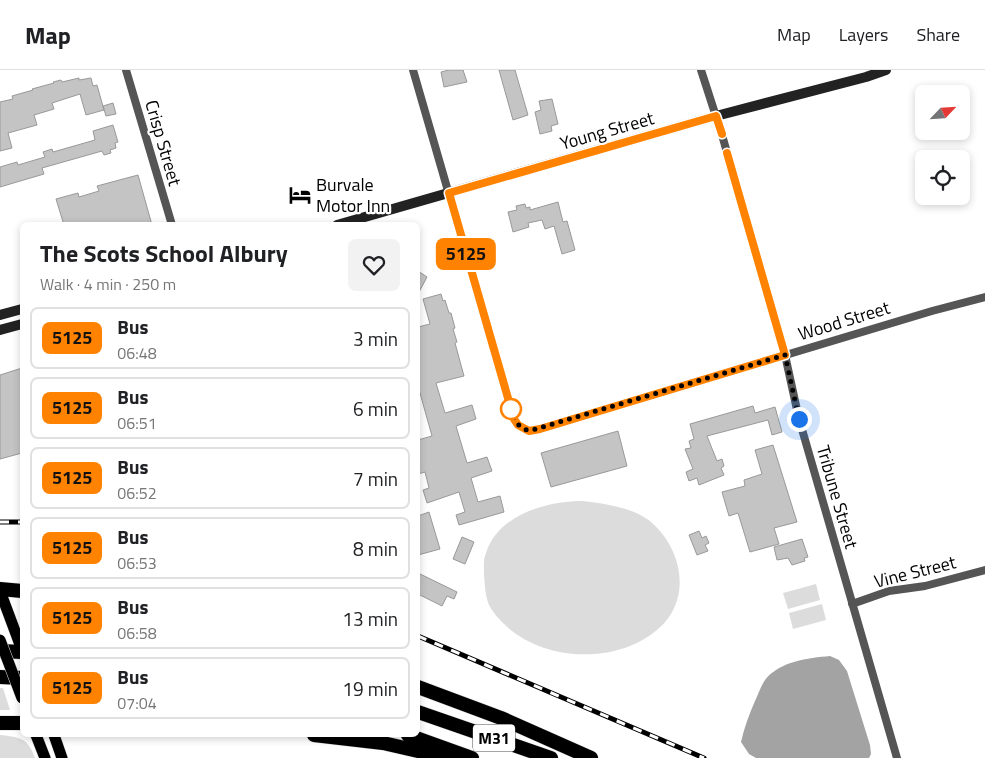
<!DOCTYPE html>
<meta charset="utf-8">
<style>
:root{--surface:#fff;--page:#f2f2f2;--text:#202124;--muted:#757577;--line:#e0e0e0}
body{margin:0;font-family:"Titillium Web",sans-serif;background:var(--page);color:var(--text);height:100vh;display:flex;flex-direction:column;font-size:19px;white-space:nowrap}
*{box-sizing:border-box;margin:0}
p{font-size:16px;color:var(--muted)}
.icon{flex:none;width:28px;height:28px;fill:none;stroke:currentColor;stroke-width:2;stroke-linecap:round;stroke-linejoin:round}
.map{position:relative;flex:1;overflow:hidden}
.details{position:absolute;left:20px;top:152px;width:400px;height:515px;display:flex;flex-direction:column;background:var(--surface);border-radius:8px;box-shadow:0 2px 8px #0003}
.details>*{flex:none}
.badge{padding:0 10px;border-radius:8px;font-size:18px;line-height:32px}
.needle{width:32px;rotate:65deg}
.fabs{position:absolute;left:915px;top:15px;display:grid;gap:10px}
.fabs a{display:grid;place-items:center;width:55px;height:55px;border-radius:8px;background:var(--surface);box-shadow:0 2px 8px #0003;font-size:25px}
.you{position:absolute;width:25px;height:25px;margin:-12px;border:4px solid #fff;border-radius:50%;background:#1a73e8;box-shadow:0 0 0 8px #1a73e833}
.map>.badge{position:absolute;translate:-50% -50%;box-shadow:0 0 0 2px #fff}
.round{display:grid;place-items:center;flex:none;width:52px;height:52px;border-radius:8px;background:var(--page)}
.headline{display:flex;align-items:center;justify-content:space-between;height:85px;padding:0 20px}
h1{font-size:24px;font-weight:700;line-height:38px}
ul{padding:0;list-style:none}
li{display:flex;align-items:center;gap:15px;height:62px;margin:0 10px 8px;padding:0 10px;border:2px solid var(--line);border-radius:8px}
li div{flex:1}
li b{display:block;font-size:19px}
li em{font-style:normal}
li .badge{min-width:55px;font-weight:700;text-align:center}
header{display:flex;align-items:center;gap:30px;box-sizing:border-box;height:70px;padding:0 25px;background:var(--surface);border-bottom:1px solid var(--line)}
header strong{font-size:24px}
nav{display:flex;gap:28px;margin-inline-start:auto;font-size:18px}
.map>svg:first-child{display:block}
.green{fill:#dcdcdc}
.water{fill:#a3a3a3}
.building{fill:#c4c4c4;stroke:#999}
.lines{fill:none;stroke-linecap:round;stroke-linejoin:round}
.primary-casing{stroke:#dbdbdb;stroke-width:12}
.highway-casing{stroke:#dbdbdb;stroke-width:15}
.street{stroke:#555;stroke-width:8}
.secondary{stroke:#222;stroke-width:10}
.primary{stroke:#000;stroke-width:11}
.highway{stroke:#000;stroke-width:14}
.rail-casing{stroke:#000;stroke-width:5}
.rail{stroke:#fff;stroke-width:3;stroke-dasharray:9;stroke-linecap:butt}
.primary-bridge-casing{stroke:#dbdbdb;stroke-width:12;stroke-linecap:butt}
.primary-bridge{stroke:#000;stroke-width:11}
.line-casing{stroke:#fff;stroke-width:11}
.line{stroke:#ff8200;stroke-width:8}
.walk{stroke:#000;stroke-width:5;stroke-dasharray:0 9}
.stop-dot{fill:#fff;stroke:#ff8200;stroke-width:2.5}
.labels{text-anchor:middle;stroke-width:4.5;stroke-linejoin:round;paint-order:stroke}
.shield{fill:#fff;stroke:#4c4c4c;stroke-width:1}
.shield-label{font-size:16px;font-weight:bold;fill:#000}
.street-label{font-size:18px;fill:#000;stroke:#fff}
.poi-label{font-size:18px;fill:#000;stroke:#fff;text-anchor:start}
</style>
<header>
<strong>Map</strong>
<nav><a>Map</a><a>Layers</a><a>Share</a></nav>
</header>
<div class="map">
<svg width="985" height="688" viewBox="0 0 985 688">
<rect width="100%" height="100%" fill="#fff"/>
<path class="green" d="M583,431c22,3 50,6 68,21 27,23 39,65 18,95 -16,23 -49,36 -76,37 -33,2 -67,-8 -90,-31 -5,-5 -11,-12 -14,-18 -4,-10 -4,-20 -5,-30 0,-8 -1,-15 2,-22 12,-39 62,-52 97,-52z
M816,514l4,16 -32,9 -5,-16z
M822,534l4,16 -33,9 -4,-16z
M0,618h3l7,22h-10z
M0,665c20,2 28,3 35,23h-35z"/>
<path class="water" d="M830,586l9,4 8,11 23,74 1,9 -2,4h-113l-7,-4 -8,-12c3,-14 8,-27 14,-41 3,-6 6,-15 10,-21 15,-19 43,-22 65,-24z"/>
<path class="building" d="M449,0h14l4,12 -23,5 -3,-15z
M499,0h16l13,45 -15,5z
M79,8v2l12,-2 2,8 4,-1 7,25 -18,5 -6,-21 -28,9 2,6 -20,6 3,10 -29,8 4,15 -12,3v-49l13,-3 -1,-3 21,-6 -1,-1 22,-6 -1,-1 8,-2 1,2z
M552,29l6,25 -7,2 1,5 -12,3 -5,-22 6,-2 -2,-9z
M113,33l3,11 -10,2 -3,-10z
M113,55l5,17 -3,1 1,5 -6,2 1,3 -7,2 -2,-4 -60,17 2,6 -44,13v-20l17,-5 1,3 27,-8 -2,-5 9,-3 1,3 42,-12 -2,-9z
M138,105l14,50h-88l-8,-26 22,-6 1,4 20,-6 -2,-5z
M558,132l5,20 4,-1 8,29 -13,4 -8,-28 -9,3 -3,-9 -14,3 1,4 -16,5 -5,-20 9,-2 -1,-4 9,-2 1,4 4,-1v3z
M418,201l9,6 -9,17z
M441,224l2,7 2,-1 4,13h2l4,15 -2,1 4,13 -2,1 9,33 -28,7 9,30 27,-8 4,14 -20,7 11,37 20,-6 5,14 -21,7 7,24 22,-6 4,16 -45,13 -3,-10 9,-3 -6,-20 -32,11 -4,-13 6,-2 -4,-16 -7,2v-34l14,-4 -14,-50v-59l12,-3 -7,-25z
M22,298v85l-22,6v-84z
M753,336l2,7 20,-6 7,25 -10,3 -4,-15 -61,16 10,25 5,-2 2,7 -3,2 3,7 -25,10 -2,-7 -8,3 -3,-9 7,-3 -8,-20 6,-1 -2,-7 5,-2 -4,-15z
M618,361l9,35 -76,21 -10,-34z
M773,375l24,77 -23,6 5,16 -29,8 -12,-39 -9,3 -7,-24 23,-6 -1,-6 18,-6 -7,-24z
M429,442l11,37 -22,6v-39z
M699,461l3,7 4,-2 3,7 -4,2 3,6 -11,4 -8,-20z
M462,467l12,5 -9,22 -12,-5z
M802,469l6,18 -4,1 1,3 -13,4 -4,-7 -11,2 -3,-13z
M418,503l39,19 -3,7 -7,-3 -5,10 -24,-12z"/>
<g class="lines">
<g class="primary-casing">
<path id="primary" d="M0,521l22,59
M36,665l9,23
M54,665l8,23"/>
</g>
<g class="highway-casing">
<path id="highway" d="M0,519l22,2
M0,581l22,1
M0,607l22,1
M418,617l83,31 90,40
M418,642l133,46
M0,653h22
M314,665l69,8 66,15
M408,665l64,23"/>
</g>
<path class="street" d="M126,0l46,155
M413,0l101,349c7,11 13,13 26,10l392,-118 53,-14
M701,0l21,65 63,220 14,64 98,339
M852,534l37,-13 36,-5 60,-16"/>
<path class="secondary" d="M337,155l379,-109 150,-39 20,-7
M0,245l22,-6
M0,260l22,-6"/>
<use href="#primary" class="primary"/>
<use href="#highway" class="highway"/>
<g class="rail-casing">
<path id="rail" d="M0,452h22
M418,566l286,122"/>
</g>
<use href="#rail" class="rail"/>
<g class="primary-bridge-casing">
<path id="primary-bridge" d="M0,570l22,58"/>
</g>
<use href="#primary-bridge" class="primary-bridge"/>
</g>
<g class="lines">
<g class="line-casing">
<path id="line" d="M722,64l-6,-18 -267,77 65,226 4,6 11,6 11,-2 245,-74 -58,-202"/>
</g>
<use href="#line" class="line"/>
<path class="walk" d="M511,339c3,12 7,18 18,22l256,-76 14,64"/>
</g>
<defs>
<g id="hotel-bare" transform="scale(1.725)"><path d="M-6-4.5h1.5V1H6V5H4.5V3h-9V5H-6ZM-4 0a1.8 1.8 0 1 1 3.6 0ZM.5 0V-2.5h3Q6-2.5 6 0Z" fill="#000" stroke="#fff" stroke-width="2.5" paint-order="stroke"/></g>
</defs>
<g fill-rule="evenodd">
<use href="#hotel-bare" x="300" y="125"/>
</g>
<circle class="stop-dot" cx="511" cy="339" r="10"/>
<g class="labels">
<rect class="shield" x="473" y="654.5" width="42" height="27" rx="4"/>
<g class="shield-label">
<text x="494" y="674">M31</text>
</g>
<g class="street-label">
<text transform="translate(607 61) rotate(-16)" y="6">Young Street</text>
<text transform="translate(163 73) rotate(74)" y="6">Crisp Street</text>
<text transform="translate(844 251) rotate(-17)" y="6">Wood Street</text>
<text transform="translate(837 427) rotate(74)" y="6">Tribune Street</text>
<text transform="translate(915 502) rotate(-14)" y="6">Vine Street</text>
</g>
<g class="poi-label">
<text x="316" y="121">Burvale<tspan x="316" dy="21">Motor Inn</tspan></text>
</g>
</g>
</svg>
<div class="fabs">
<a><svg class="needle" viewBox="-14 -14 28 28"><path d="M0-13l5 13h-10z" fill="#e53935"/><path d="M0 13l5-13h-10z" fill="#757577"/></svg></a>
<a><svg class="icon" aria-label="locate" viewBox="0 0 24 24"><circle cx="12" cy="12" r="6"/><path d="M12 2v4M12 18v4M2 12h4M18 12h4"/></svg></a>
</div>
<div class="you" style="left:799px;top:349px"></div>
<b class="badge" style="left:466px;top:184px;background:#ff8200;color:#111">5125</b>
<section class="details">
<div class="headline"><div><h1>The Scots School Albury</h1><p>Walk · 4 min · 250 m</p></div><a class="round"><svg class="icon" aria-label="heart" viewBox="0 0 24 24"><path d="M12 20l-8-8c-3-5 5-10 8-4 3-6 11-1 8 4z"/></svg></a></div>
<ul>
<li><span class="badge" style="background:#ff8200;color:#111">5125</span><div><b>Bus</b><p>06:48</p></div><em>3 min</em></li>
<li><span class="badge" style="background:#ff8200;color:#111">5125</span><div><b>Bus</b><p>06:51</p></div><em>6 min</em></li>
<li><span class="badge" style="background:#ff8200;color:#111">5125</span><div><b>Bus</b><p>06:52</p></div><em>7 min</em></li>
<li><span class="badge" style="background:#ff8200;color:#111">5125</span><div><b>Bus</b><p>06:53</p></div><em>8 min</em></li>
<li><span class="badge" style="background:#ff8200;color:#111">5125</span><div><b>Bus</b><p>06:58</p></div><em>13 min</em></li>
<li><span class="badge" style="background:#ff8200;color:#111">5125</span><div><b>Bus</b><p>07:04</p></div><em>19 min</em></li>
</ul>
</section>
</div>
